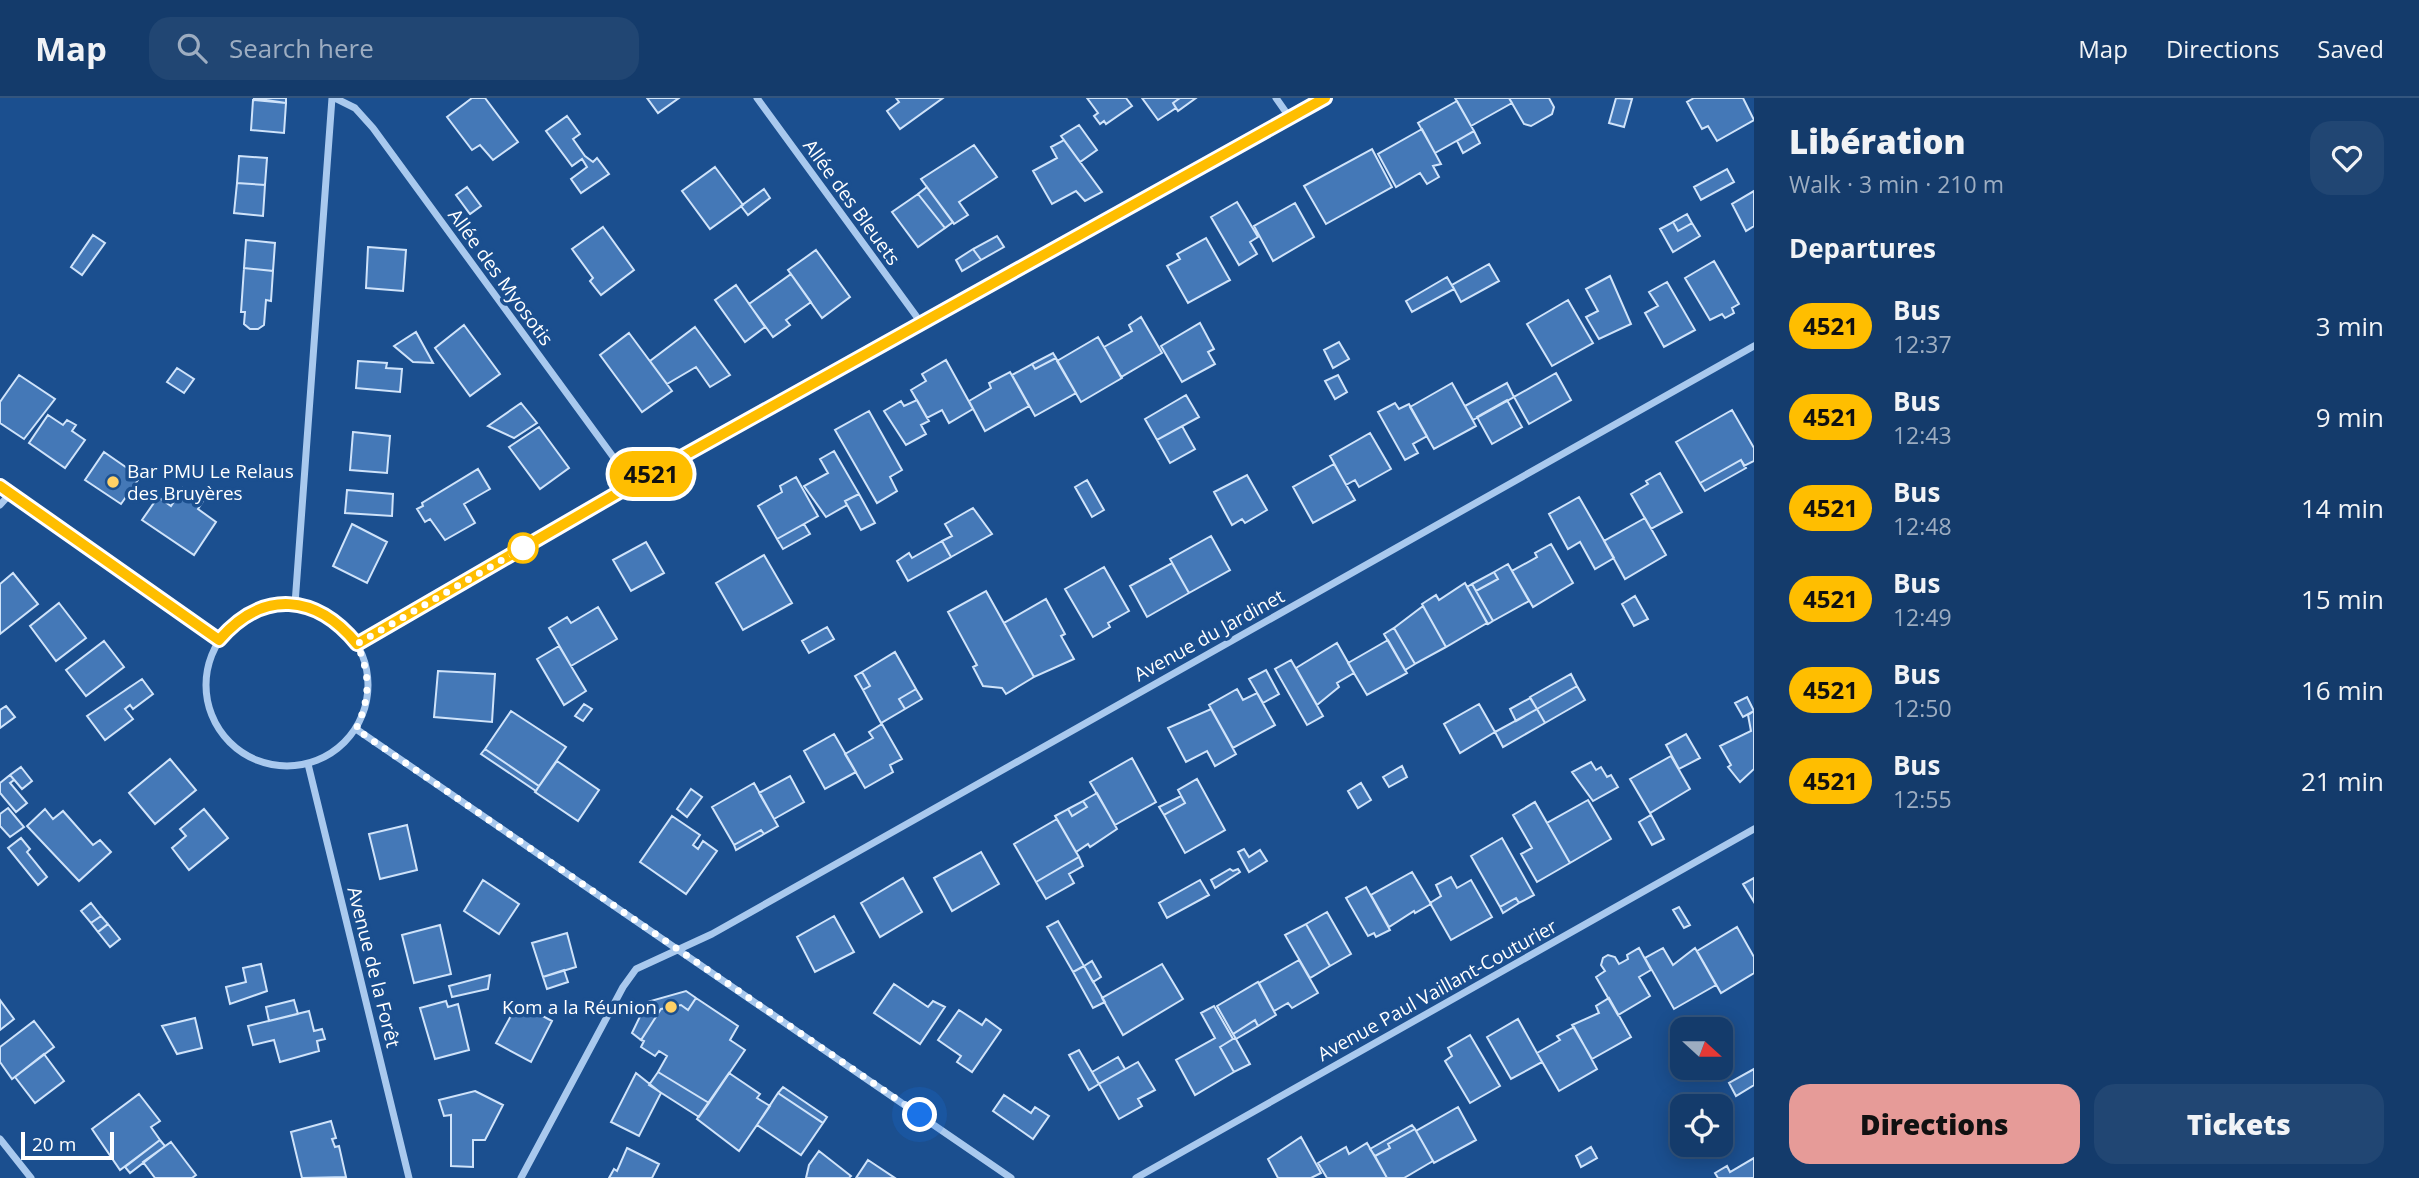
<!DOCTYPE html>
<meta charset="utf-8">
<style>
:root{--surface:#143b6b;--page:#214673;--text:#f1f3f6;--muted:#9dadc1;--line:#33557e;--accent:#e69b98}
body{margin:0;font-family:"Open Sans",sans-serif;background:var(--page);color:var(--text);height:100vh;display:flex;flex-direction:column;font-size:26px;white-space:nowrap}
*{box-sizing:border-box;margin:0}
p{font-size:23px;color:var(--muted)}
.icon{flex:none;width:38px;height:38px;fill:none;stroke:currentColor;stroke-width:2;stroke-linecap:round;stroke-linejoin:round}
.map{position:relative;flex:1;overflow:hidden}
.panel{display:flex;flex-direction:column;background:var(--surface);width:665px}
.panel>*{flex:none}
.badge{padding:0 14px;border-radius:23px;font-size:24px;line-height:46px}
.needle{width:46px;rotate:111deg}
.tools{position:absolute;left:1670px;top:919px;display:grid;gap:14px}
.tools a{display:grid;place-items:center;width:63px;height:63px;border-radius:14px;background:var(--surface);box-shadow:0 4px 18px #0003,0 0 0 2px var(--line);font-size:35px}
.scale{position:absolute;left:21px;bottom:18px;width:93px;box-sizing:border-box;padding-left:7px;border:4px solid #fff;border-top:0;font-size:19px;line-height:24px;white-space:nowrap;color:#fff;-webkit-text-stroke:5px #1b4f8f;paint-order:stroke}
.you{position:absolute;width:35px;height:35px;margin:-18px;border:5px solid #fff;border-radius:50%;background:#1a73e8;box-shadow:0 0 0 10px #1a73e833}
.map>.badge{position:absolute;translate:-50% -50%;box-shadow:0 0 0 4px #fff}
h2{padding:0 35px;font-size:26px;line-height:63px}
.round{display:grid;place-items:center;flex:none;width:74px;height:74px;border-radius:21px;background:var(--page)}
.headline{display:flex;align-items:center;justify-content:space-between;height:119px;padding:0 35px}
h1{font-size:33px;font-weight:800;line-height:52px}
.cta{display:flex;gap:14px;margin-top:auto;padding:14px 35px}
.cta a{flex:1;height:80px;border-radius:21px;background:var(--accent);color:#111;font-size:28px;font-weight:800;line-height:80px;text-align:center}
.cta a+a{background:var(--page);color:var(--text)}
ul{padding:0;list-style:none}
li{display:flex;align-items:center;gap:21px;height:91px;padding:0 35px}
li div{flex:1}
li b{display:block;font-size:26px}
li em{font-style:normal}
li .badge{min-width:77px;font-weight:700;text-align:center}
header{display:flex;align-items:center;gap:42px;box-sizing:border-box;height:98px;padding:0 35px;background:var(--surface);border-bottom:2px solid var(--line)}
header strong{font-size:33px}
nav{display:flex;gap:38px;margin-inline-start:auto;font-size:24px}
.search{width:490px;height:63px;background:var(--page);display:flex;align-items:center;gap:18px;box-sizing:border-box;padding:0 24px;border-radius:21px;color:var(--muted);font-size:26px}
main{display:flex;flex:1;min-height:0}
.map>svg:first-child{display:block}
.building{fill:#4478b7;stroke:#cfe3fa;stroke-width:2}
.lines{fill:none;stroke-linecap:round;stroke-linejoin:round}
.street{stroke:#a9c9ee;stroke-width:7}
.line-casing{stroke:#fff;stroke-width:16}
.line{stroke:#ffbe00;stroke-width:10}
.walk{stroke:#fff;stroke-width:7;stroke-dasharray:0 12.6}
.poi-dot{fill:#ffd166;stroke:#1b4f8f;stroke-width:2.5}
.stop-dot{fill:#fff;stroke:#ffbe00;stroke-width:3.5}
.labels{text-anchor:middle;stroke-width:7;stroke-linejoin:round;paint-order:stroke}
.street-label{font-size:19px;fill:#fff;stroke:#1b4f8f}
.poi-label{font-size:19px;fill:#fff;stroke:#1b4f8f;text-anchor:start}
</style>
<header>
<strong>Map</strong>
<div class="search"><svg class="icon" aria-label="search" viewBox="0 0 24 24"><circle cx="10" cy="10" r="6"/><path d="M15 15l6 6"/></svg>Search here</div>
<nav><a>Map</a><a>Directions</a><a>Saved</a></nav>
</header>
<main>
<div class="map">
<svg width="1754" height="1080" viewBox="0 0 1754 1080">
<rect width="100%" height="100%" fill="#1b4f8f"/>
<path class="building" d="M253,0h33v5z
M472,0h13l33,44 -25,18 -13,-15 -8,5 -25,-33z
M647,0h32l-21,15z
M896,0h47l-43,31 -13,-18 12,-9z
M1087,0h39l6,8 -26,18 -2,-3 -4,3 -6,-8 4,-3z
M1142,0h38l-7,5 3,5 -18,12z
M1180,0h16l-18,13 -5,-8z
M1455,0h54l3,5 -41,23z
M1509,0h40l5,9 -2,7 -21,12 -7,-2z
M1616,0l16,1 -8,28 -15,-4z
M1694,0h49l11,22 -37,21 -9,-15 -6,3 -15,-27z
M253,2l33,3 -2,30 -33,-3z
M1457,3l17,30 -39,22 -17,-30z
M567,18l13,18 -7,5 12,17 8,6 4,-4 12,16 -28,19 -10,-14 16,-12 -5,-8 -10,7 -26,-35z
M1079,27l18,25 -17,12 -19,-26z
M1422,31l19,35 -8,2 6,11 -12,7 -7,-11 -24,14 -18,-33z
M1474,33l6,12 -17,10 -6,-12z
M1064,42l38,52 -17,9 -9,-10 -24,13 -19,-33 24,-13 -6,-11z
M974,47l23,32 -38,25 9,13 -14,9 -33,-45z
M1372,51l20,38 -66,37 -22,-38z
M239,58l28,2 -2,27 -28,-2z
M715,69l28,38 -33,24 -28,-38z
M1727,71l7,13 -33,18 -7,-13z
M237,85l28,2 -2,31 -29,-3z
M467,89l14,19 -11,8 -14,-19z
M927,89l26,35 -8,6 -27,-34z
M764,91l6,9 -22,17 -7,-9z
M1754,93v35l-8,5 -14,-27z
M918,96l27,34 -27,19 -26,-35z
M1237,104l21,35 -8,5 7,12 -18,11 -28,-48z
M1295,105l19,34 -41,24 -19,-35z
M1687,116l5,9 -14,8 -5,-9z
M1673,124l5,9 14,-8 8,13 -27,16 -13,-23z
M603,129l31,43 -33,25 -11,-14 3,-3 -21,-29z
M93,137l12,8 -23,32 -11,-8z
M997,138l7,11 -23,13 -8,-11z
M1206,140l24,42 -42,23 -21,-37 13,-7 -3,-5z
M246,142l29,3 -2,28 -29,-3z
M368,149l38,3 -3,41 -37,-3z
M973,151l8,11 -19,11 -6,-11z
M816,152l34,47 -28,21 -34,-48z
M1714,163l25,43 -7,4 2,5 -9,5 -3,-4 -12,6 -25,-42z
M1489,166l10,17 -38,21 -9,-17z
M244,170l29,3 -2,30 -5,-1 -2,25 -6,4h-8l-6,-5 1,-12h-4z
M791,176l20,28 -25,18 4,5 -17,12 -24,-33z
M1610,178l21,48 -32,15 -13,-22 12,-6 -12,-22z
M1447,179l7,12 -42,23 -6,-11z
M1667,184l28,48 -31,17 -19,-34 13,-7 -9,-14z
M736,187l29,42 -20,15 -30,-42z
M1568,202l25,43 -41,23 -25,-42z
M1141,219l21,36 -41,24 -17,-30 28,-16 -3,-6z
M1200,225l14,26 -6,3 7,12 -33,18 -21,-36z
M464,227l36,49 -30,22 -35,-48z
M695,229l35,48 -20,12 -14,-20 -29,17 -17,-23z
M416,234l17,31 -20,-1 -19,-16z
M629,235l43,58 -30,21 -42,-57z
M1098,239l24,41 -41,24 -24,-41z
M1339,244l10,17 -16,9 -9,-18z
M1053,255l3,5 -21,11 -3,-5z
M1056,260l20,35 -41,23 -23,-41 20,-11 3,5z
M946,262l27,49 -24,14 -7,-13 -15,8 -16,-28 15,-9 -4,-7z
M358,263l29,2 -1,5 16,1 -2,23 -44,-4z
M177,270l17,11 -10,14 -17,-11z
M1010,274l19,34 -44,25 -16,-30 22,-13 -2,-5z
M1556,275l15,27 -42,24 -15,-27z
M19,277l36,24 -31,40 -24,-16v-21z
M1338,277l9,17 -12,7 -10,-18z
M1452,285l24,43 -42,23 -24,-42z
M1507,285l7,14 -41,23 -8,-14z
M1186,297l13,22 -42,23 -12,-21z
M917,302l12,21 -8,4 5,9 -20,11 -22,-34 17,-10 3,5z
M1507,302l15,27 -30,17 -15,-27z
M521,305l16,20 -23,15 -26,-12z
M1395,305l4,6 10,-5 18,32 -14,8 5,9 -13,7 -27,-48z
M1732,312l22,38v13l-10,5 -3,-6 -41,23 -24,-41z
M869,313l33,59 -12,7 7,14 -20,12 -42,-73z
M48,317l15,10 4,-5 9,5 -4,6 13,9 -20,28 -36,-25z
M1182,328l13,23 -25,14 -13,-23z
M539,329l30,41 -29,21 -31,-42z
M353,334l37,4 -3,37 -37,-3z
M1370,335l21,36 -32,18 -4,-7 -9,5 -16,-29z
M834,353l25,43 -14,7 2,4 -21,12 -22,-31 24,-13 -8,-14z
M104,354l36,25 -19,27 -36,-24z
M1741,362l5,8 -41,23 -5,-8z
M1334,366l21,36 -42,23 -20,-36z
M478,371l12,20 -26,15 11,19 -30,17 -15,-21 -5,3 -8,-13 6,-3 -1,-3z
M1660,375l22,39 -31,17 -20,-35 17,-10 -2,-3z
M1247,377l20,35 -22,13 -3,-4 -10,6 -18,-33z
M796,379l22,39 -41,23 -19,-33 24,-14 -2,-6z
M1087,382l17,30 -12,7 -17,-30z
M183,390l20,13 -5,8 18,13 -22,33 -52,-35 16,-23 13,9z
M347,392l46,4 -1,22 -47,-3z
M859,396l16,29 -14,7 -16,-29z
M1579,399l35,61 -19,11 -15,-27 -12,7 -19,-35z
M973,410l19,26 -41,23 -9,-16 10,-5 -7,-12z
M1645,420l21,37 -41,24 -21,-38z
M352,426l35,18 -20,41 -34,-17z
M804,426l6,10 -27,15 -6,-10z
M1211,438l19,34 -41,23 -19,-34z
M942,443l9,16 -43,24 -11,-20 12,-8 3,5z
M646,444l18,31 -33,18 -18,-31z
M1551,446l22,39 -40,24 -21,-36 25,-14 -2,-4z
M764,457l28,48 -49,27 -27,-47z
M1172,465l17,30 -42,24 -17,-31z
M1508,466l21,37 -36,20 -17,-30 22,-12 -4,-7z
M1104,469l25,44 -21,12 2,4 -17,10 -28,-48z
M1494,474l4,7 -22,12 -4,-7z
M13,475l25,31 -38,30v-50z
M1465,485l22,40 -41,24 -24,-43 14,-9 3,5z
M1472,486l21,37 -5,3 -21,-37z
M986,493l48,86 -28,17 -4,-6 -19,-2 -10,-19 4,-2 -29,-53z
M1635,498l13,23 -14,7 -12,-22z
M1046,501l19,35 -4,2 13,23 -40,18 -30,-54z
M59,505l27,35 -30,23 -26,-35z
M1423,508l23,41 -31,17 -21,-36z
M598,509l19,32 -46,27 -22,-38 18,-11 4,6z
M827,529l7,12 -25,14 -7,-12z
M1394,530l21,36 -10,6 -21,-36z
M1388,542l19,33 -40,22 -19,-32z
M104,543l20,26 -38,29 -20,-26z
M1337,545l17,30 -17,10 2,4 -22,18 -21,-37z
M559,548l27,45 -22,14 -27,-46z
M895,554l21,37 -17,10 6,10 -24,14 -18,-33 7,-4 -8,-14z
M1291,562l32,56 -16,9 -32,-56z
M1266,572l13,24 -16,9 -14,-24z
M438,573l57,3 -3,48 -58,-5z
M862,574l8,14 -7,4 -8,-14z
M1571,576l6,12 -40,23 -7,-12z
M142,581l11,15 -20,15 -3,-4 -5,4 8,10 -28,21 -18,-24z
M1577,588l8,14 -40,23 -8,-14z
M916,591l6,10 -17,10 -6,-10z
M1237,591l6,11 14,-7 18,32 -42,23 -24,-43z
M1747,599l7,14 -11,6 -8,-14z
M1530,600l7,11 -21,12 -6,-12z
M584,606l8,5 -9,12 -8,-5z
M1479,606l16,28 -35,21 -16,-29z
M6,608l9,11 -15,11v-18z
M1211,611l25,45 -21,12 -8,-15 -21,11 -18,-34z
M1537,611l8,14 -42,24 -8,-15z
M511,613l55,36 -27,39 -54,-37z
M1754,613v58l-14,13 -12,-15 3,-2 -11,-19 31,-15 -3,-16z
M882,626l20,35 -12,6 3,7 -28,16 -20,-34 28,-16 -4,-6z
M834,636l22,38 -31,17 -21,-38z
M1686,636l14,24 -21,11 -13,-24z
M485,651l54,37 -3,5 -55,-37z
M1671,658l19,33 -40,24 -20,-34z
M1132,660l24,44 -41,23 -25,-43z
M170,661l26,31 -41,34 -26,-31z
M557,663l42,29 -21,31 -43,-29z
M1591,664l5,8 5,-3 6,10 4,-2 7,12 -25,14 -21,-29z
M1402,668l5,11 -18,10 -6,-10z
M21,669l11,14 -10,8 -12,-14z
M10,677l4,5 -4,3 17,20 -11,9 -16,-19v-10z
M790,678l14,26 -30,17 -15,-26z
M1197,681l28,51 -40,23 -21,-38 21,-12 -7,-13z
M754,685l24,43 -14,8 -3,-4 -27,15 -22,-38z
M1361,685l10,17 -13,8 -10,-17z
M691,691l11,8 -15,20 -10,-8z
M1097,695l20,36 -27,18 -2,-3 -12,8 -21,-36 13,-7 4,7 15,-9 -4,-6z
M1181,698l4,7 -21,12 -5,-8z
M1588,702l23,39 -41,24 -23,-40z
M1083,703l4,6 -15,9 -4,-7z
M1535,704l35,61 -33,19 -16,-28 11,-6 -19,-33z
M8,710l16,19 -14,10 -10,-11v-12z
M45,711l8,10 10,-8 30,34 7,-5 11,12 -32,29 -52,-55z
M204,711l24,29 -39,32 -17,-22 14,-12 -6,-7z
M1651,717l13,24 -12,6 -13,-23z
M672,718l28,19 -7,10 5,4 5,-8 14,10 -31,43 -46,-32z
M1057,721l22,38 -43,25 -22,-38z
M407,727l10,45 -37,9 -11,-45z
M761,732l3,4 -28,16 -2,-5z
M21,740l9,11 -3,3 20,25 -9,8 -30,-37z
M1502,740l32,57 -15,8 -3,-5 -16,9 -29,-51z
M1244,751l5,8 11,-7 7,11 -18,11 -11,-20z
M981,754l18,32 -47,27 -18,-33z
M1079,759l4,9 -14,8 5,9 -28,16 -10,-17z
M1230,771l3,2 5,-2 2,3 -25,16 -4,-8z
M1412,774l19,32 -16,9 -1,-2 -25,16 -18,-32z
M1451,779l6,11 14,-8 21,37 -41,23 -21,-37 11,-7 -5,-11z
M903,780l19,34 -42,25 -19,-34z
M1754,780v24l-11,-18z
M483,782l36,24 -20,30 -35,-23z
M1200,782l9,15 -42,23 -8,-15z
M1366,789l24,43 -14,7 -2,-4 -6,3 -22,-38z
M1516,800l3,5 -16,10 -3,-6z
M91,805l10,13 -10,7 -10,-12z
M1679,809l11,18 -6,3 -11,-18z
M1327,814l24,42 -21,12 -24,-42z
M101,818l7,8 -10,8 -7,-9z
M834,818l20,36 -39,20 -18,-35z
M1058,823l26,45 -11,6 -26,-45z
M108,826l12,15 -10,8 -12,-15z
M1306,826l24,42 -20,12 -25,-43z
M440,827l11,49 -37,9 -12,-48z
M1737,829l17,30v16l-33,20 -24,-42z
M567,835l9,34 -33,10 -11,-34z
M1639,850l12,22 -12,7 11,19 -32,19 -22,-38 9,-6 -4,-6 2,-7 5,-3 7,2 4,7 9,-5 -1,-4z
M1663,850l10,17 22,-17 21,37 -42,24 -29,-51z
M1299,862l19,33 -26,15 -4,-5 -14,8 -15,-28z
M1092,863l9,16 -8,5 -9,-16z
M261,866l6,27 -37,13 -4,-17 20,-5 -3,-14z
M1162,866l21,35 -60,36 -21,-37z
M1084,868l21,36 -12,6 -20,-36z
M564,872l4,12 -21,7 -4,-12z
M490,877l-2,14 -36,8 -3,-11z
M1258,884l18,33 -18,11 -3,-6 -22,14 -16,-28z
M894,886l34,23 5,-6 12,6 -25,37 -46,-31z
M686,893l10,7 -8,12 -7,-5 -20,4 -20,31 -9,-7 15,-31z
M696,900l42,28 -8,14 15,10 -36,53 -51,-31 9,-16 -8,-5 -4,5 -14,-9 3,-6 -3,-1 20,-31 20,-4 7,5z
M1609,900l22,39 -39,22 -20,-34 27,-12 -3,-7z
M0,902l14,19 -14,11z
M294,902l4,14 -29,7 -3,-14z
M446,903l2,6 10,-3 11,46 -34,9 -15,-51z
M518,905l34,18 -21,41 -35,-19z
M1214,908l19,33 -13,8 14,25 -39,23 -19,-35 39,-22 -14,-25z
M959,912l23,15 4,-6 15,11 -29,42 -15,-10 4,-6 -23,-16z
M309,913l5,20 8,-2 3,10 -8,2 2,10 -39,11 -6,-22 -21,5 -5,-19z
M195,920l7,30 -25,6 -15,-28z
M1518,921l24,43 -31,17 -24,-42z
M1255,922l3,6 -22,13 -3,-5z
M34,923l20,26 -42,32 -12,-17v-15z
M1574,929l23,42 -38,22 -22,-38 23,-13 -3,-4z
M1470,937l30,51 -30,17 -25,-42 7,-5 -4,-8z
M1233,941h3l14,25 -16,8 -14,-25z
M1079,952l20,34 -10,6 -20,-35z
M44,956l20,27 -29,22 -20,-26z
M1118,959l7,12 -26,15 -7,-12z
M1138,964l17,28 -17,9 4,7 -23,13 -20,-35z
M1754,971v16l-18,11 -7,-13z
M658,974l51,31 -10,14 -50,-32z
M636,975l25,20 -22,43 -28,-14z
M729,975l31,21 -3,4 13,8 -31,45 -42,-32z
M783,989l44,30 -4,6 -45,-30z
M475,993l28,14 -18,35h-12v27l-22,-1v-51l-7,1 -5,-16z
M778,995l45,30 -22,32 -44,-30z
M139,996l21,27 -9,6 9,13 -40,30 -28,-41z
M1004,997l27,18 4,-6 14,9 -16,23 -40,-28z
M1458,1009l18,33 -42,23 -18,-32z
M331,1023l5,17 -4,1 3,8 4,-1 7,31 -44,1 -11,-46z
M1412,1027l3,4 -27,15 2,4 -15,8 -5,-7z
M1415,1031l18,32 -29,17h-17l-12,-22 15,-8 -2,-4z
M1301,1039l20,36 -10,5h-33l-10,-19z
M160,1042l5,6 -35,27 -5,-6z
M171,1044l25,33 -4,3h-37l-12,-16z
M1367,1045l20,35h-60l-9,-15 28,-16 3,7z
M1591,1049l6,11 -16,9 -5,-11z
M627,1050l32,16 -7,14h-43l5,-9 3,2z
M819,1053l32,25 -2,2h-43l3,-13z
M1754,1060v20h-36l-3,-5 12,-7 3,6z
M868,1062l27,18h-39z"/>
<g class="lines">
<path class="street" d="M335,0l20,10 18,20 260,356
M757,0l165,226
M1276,0l14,20
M0,387l219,155
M0,407l11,-12
M206 587a81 81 0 1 1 162 0a81 81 0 1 1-162 0Z
M295,506l37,-506
M357,546l276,-160 692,-386
M356,631l655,449
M308,666l101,414
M0,1041l31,39
M521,1080l102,-191 13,-18 76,-35 1042,-588
M1136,1080l618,-349"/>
</g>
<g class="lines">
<g class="line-casing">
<path id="line" d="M0,388l219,154c44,-51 97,-46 138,4l276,-160 692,-386"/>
</g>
<use href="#line" class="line"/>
<path class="walk" d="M523,450l-166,96c14,31 13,55 -1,85l564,386"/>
</g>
<g class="poi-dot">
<circle cx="113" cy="384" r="7"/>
<circle cx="671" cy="909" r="7"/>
</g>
<circle class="stop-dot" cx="523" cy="450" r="14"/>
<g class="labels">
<g class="street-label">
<text transform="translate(852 104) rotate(54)" y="7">Allée des Bleuets</text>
<text transform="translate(501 179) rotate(54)" y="7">Allée des Myosotis</text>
<text transform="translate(1209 537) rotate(-29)" y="7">Avenue du Jardinet</text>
<text transform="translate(374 869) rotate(76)" y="7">Avenue de la Forêt</text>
<text transform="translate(1437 892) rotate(-29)" y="7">Avenue Paul Vaillant-Couturier</text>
</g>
<g class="poi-label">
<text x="127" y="380">Bar PMU Le Relaus<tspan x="127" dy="22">des Bruyères</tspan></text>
<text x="657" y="916" text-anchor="end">Kom a la Réunion</text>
</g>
</g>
</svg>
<div class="tools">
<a><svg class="needle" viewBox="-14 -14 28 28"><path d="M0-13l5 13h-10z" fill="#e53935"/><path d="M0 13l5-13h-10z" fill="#9dadc1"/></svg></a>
<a><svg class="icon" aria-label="locate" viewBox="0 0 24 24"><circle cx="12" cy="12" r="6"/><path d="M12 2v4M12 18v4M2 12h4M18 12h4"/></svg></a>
</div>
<div class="scale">20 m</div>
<div class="you" style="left:920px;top:1017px"></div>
<b class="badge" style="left:651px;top:376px;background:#ffbe00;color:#111">4521</b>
</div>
<section class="panel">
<div class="headline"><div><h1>Libération</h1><p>Walk · 3 min · 210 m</p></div><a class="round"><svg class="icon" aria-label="heart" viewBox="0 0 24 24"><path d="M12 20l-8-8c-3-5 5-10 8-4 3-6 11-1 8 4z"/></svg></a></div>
<h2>Departures</h2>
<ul>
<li><span class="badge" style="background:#ffbe00;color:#111">4521</span><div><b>Bus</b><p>12:37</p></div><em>3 min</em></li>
<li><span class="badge" style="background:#ffbe00;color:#111">4521</span><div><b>Bus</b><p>12:43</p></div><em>9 min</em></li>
<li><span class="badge" style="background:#ffbe00;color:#111">4521</span><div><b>Bus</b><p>12:48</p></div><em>14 min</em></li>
<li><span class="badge" style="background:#ffbe00;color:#111">4521</span><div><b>Bus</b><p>12:49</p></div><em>15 min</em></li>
<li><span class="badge" style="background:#ffbe00;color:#111">4521</span><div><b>Bus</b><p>12:50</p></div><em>16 min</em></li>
<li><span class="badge" style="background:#ffbe00;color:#111">4521</span><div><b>Bus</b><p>12:55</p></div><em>21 min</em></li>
</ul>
<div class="cta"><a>Directions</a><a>Tickets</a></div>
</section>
</main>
